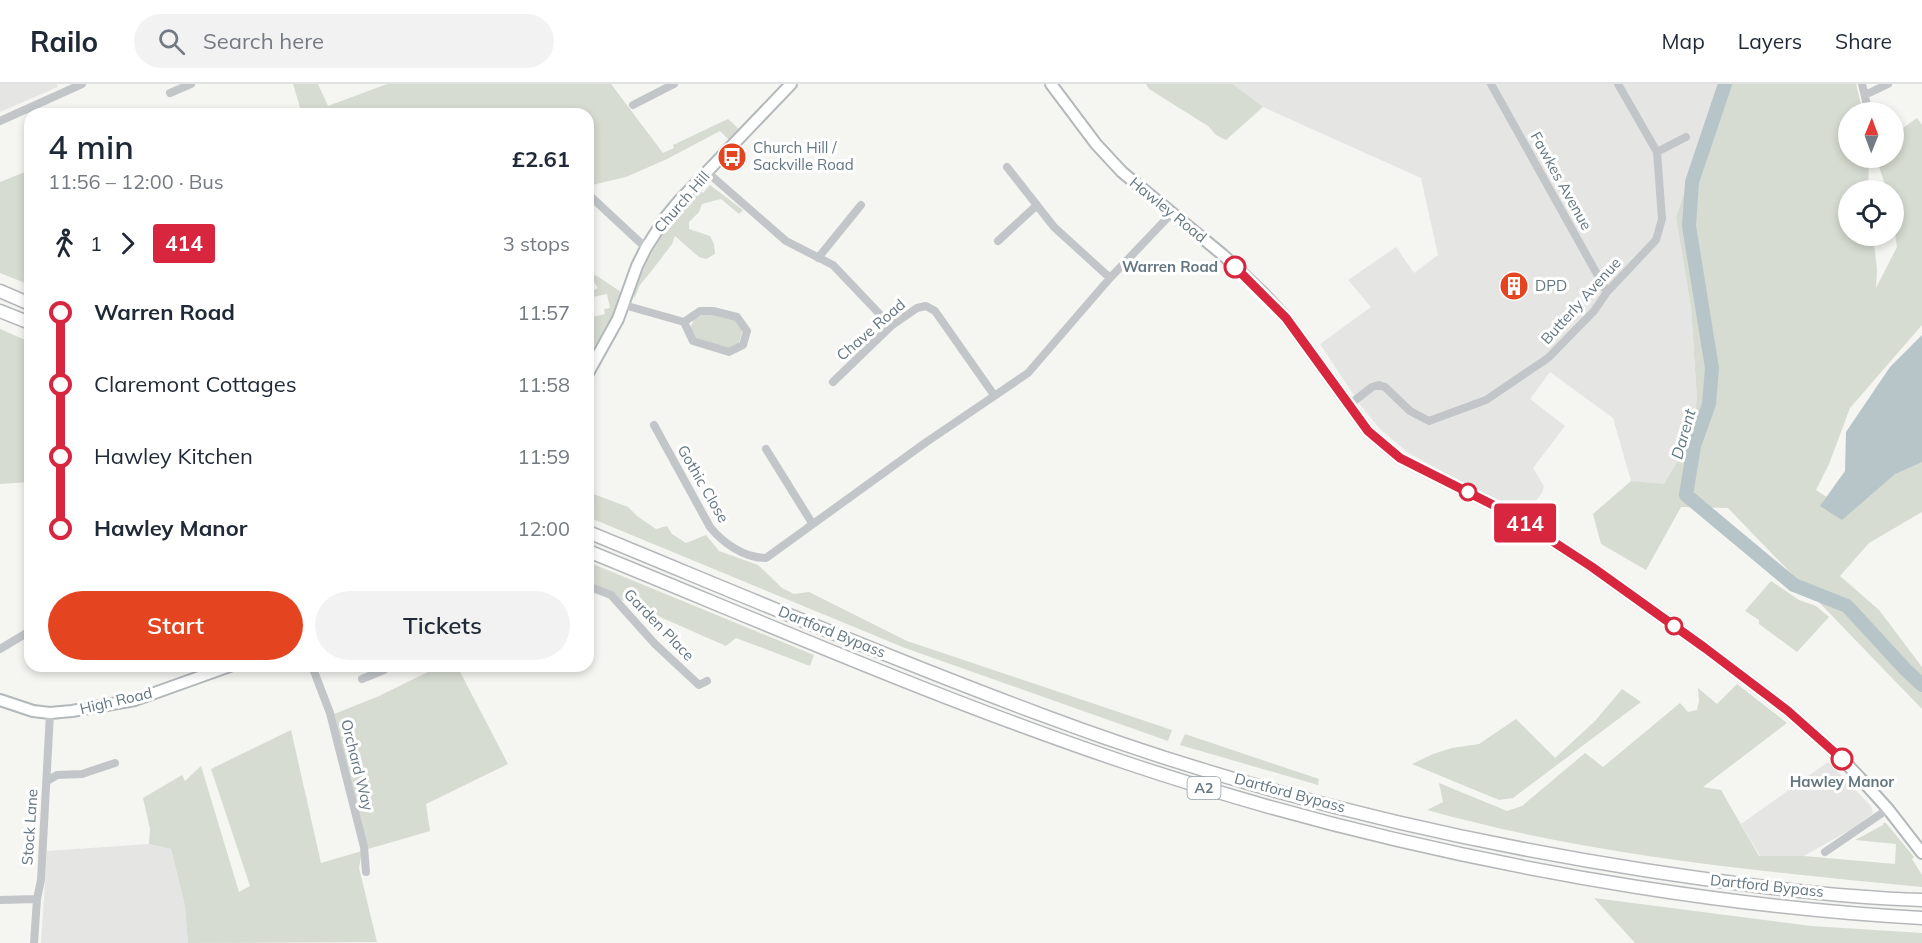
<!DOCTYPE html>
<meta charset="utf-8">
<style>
:root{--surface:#fff;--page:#f2f2f3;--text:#1f2937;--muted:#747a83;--line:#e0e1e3;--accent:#e54421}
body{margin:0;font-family:Mulish,sans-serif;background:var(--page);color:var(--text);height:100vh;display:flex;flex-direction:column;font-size:22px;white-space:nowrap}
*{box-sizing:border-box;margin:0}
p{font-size:20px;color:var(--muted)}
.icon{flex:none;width:33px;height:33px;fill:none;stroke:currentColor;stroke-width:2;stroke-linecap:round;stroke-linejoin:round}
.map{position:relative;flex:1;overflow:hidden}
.panel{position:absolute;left:24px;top:24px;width:570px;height:564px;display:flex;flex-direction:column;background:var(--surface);border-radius:18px;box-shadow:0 3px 9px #0003}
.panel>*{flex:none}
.badge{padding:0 12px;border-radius:4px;font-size:21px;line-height:39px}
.needle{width:39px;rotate:1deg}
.fabs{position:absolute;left:1838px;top:18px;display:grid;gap:12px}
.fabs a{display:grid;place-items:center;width:66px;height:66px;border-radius:50%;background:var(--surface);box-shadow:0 3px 9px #0003;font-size:30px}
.map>.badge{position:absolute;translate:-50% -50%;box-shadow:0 0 0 3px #fff}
.legs{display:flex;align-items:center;gap:9px;height:66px;padding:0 24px;font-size:20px}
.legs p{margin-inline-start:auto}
.summary{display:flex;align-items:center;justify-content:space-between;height:102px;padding:0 24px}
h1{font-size:33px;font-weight:600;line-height:45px}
.primary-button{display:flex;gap:12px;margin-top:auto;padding:12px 24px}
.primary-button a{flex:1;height:69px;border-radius:36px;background:var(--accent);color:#fff;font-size:24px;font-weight:600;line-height:69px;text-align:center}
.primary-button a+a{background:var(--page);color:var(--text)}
ul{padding:0 24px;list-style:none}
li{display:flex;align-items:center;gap:21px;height:72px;font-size:22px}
li i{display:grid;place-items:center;width:9px;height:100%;margin:0 8px;background:currentColor}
li i::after{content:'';width:15px;height:15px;margin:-8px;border:4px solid;border-radius:50%;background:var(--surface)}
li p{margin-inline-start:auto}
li:first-child i{background:linear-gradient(#0000 50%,currentColor 0)}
li:last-child i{background:linear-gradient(currentColor 50%,#0000 0)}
header{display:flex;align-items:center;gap:36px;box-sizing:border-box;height:84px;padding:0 30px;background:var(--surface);border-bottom:2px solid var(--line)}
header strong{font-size:28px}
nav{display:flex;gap:33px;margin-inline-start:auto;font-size:21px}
.search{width:420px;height:54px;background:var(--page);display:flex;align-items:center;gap:15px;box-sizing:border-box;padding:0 21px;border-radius:33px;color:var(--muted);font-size:22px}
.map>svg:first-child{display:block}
.built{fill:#e5e6e4}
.green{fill:#d6dcd2}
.water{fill:#b7c5c8}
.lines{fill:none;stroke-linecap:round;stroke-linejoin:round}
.river{stroke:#b7c5c8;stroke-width:14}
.major-casing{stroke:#b3b8bb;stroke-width:14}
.highway-casing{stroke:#b5b8bb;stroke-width:15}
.minor{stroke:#c2c6c9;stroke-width:8}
.major{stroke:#fff;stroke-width:10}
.highway{stroke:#fff;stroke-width:12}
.line-1-casing{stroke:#fff;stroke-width:14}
.line-1{stroke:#d7263d;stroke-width:9}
.stop-1-dot{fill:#fff;stroke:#d7263d;stroke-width:3}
.labels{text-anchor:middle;stroke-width:6;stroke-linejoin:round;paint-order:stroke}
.shield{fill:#fff;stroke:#929fa8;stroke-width:1.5}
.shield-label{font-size:14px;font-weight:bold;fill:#637682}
.poi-label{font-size:15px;fill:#637682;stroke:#fff;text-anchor:start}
.street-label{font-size:15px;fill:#637682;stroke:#fff}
.stop-label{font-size:15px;font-weight:bold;fill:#637682;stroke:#fff;text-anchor:end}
.water-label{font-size:16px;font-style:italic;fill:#5f787f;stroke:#fff}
</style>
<header>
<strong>Railo</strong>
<div class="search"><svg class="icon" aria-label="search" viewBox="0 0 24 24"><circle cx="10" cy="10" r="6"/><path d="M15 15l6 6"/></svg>Search here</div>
<nav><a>Map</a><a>Layers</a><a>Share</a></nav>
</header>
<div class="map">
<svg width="1922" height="859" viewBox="0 0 1922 859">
<rect width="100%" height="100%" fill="#f5f5f1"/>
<path class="built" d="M0,0h57l1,3 -58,25z
M1233,0h486l-43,134 15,89 6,93 -9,44 -24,41 -33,-4 -18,-63 -63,-46 -20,27 35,27 -32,42 11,18 -2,7 -18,23 -117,-64 -27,-23 -19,-23 -41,-62 51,-37 -23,-27 48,-33 18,26 24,-18 -17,-77 -158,-71z
M1828,678l43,44 2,6 -1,2 -17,13 -51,29h-44l-19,-32z
M149,760l22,5 14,57 3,37h-147l6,-92z"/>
<path class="green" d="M293,0h25l10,22 59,-22h224l52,69 11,-5 -1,-3 55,-26 11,10 -10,11 -9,-9 -53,28 -41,18 -38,9v-72h-286z
M1146,0h87l30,23 -37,33 -10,-5 -8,-9 -59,-37z
M1719,0h137l7,28h-15v46h21l-1,32h-20v46h25l4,33 -1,19 21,-41 -4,-26v-31h-6l-11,-32h17v-23l24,-17 5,7v200l-72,83 -21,56 -13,26 26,17 80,-57v62l-53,31 -29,33 39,34 43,57v42l-194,-201 -47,-1 -35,63 -45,-26 -8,-30 38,-33 33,3 24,-40 9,-44 -6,-93 -15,-89z
M30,86v115l-30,-12v-91z
M710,101l33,25 -4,4 -18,-15 -19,5 -3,8 -10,10v7l21,7 4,8 1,10 -9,5 -7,-2 -24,-21 -3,8 -19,25 -13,16 -6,14c-1,-9 4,-18 8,-27 14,-31 33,-58 57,-82l4,3z
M588,189l9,3 24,16 -8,23 -25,42v-39l17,-4 -1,-5 6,-1 -3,-14 -19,4v-4l10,-6 -4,-6 -6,3z
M706,229l31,7 6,9 -4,14 -12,6 -33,-10 -4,-10 4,-10z
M0,245l30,13v140l-30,2z
M588,408l40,15 9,9 19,13 11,-3 5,8 14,9 20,-8 13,16 39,14 24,23 12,6 15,-2 98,49 265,89 -4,11 -263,-93 -317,-131z
M588,478l226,93 -4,11 -74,-28 -10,8 -109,-48 -29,-16z
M1771,497l28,19 17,6 13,11 -32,35 -38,-28v-4l-14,-9z
M440,582h17l51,98 -82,40 4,27 -62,18 -34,-135 45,-18z
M1737,600l50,39 -84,64 18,3 38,66h45l91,8 1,-20 -41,-4 28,-15v-2h3l28,34 -2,2 10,16v12c-166,-16 -334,-32 -495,-77l16,-8 -4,-19 68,28 15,-5 63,-53 18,14 77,-64 8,9 9,-2 2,-9 -1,-13 19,16z
M1622,605l19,13 -128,96 -14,2 -87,-36 21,-10 19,-6 27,-4 37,-25 39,39 40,-37z
M291,646l30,133 41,-12 -3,17 18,74 -189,1 -3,-37 -14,-57 -22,-5 1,-15 -7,-31 39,-23 3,6 16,-15 38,126 11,-6 -39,-117z
M1185,650l134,45 -1,6 -138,-40z
M1594,814l217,28 111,7v10h-287z"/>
<path class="water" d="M1922,251v127l-27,12 -53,46 -22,-14 25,-35 1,-39 44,-65z"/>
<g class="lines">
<path class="river" d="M1725,0l-33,98 -3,44 23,142 -3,36 -15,42 -8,49 108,90 53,21 58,63 17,16"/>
<g class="major-casing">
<path id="major" d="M1051,0l45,60 26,28 101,83 39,37 24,26 82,113 32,27 111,56 81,53 113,81 83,63 54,48 18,19 28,31 34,44
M588,289l30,-54 19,-53 9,-18 19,-30 14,-17 112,-117
M0,616l33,11 17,2 22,-2 63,-11 95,-34"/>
</g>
<g class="highway-casing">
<path id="highway" d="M0,207l30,13
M0,227l30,12
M588,448c151,62 301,126 454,183 194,73 397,123 602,155 92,14 185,27 278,30
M588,467c177,72 352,149 533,210 168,57 341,98 516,126 95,15 189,26 285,31"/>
</g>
<path class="minor" d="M1491,0l116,208
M1862,0l6,25
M170,9l21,-9
M1865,11l23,-11
M633,21l41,-21
M0,37l82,-37
M1657,68l29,-15
M1007,83l47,60 56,51
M707,88l79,69 47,24 58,61
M588,110l58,54
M998,157l39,-36
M818,174l43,-53
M624,221l60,17
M700,227h13l24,6 10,14 -4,14 -14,7 -36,-11 -9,-19z
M833,298l58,-56 26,-18 9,-2 9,5 59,84
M1349,321l23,-18 7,-2 6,2 25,24 19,10 57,-21 62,-42 46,-47 13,-19 49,-52 6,-21 -5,-67 -39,-68
M654,341l56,102c13,16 34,31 56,31l159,-115 103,-70 82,-95 62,-65
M766,365l46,74
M588,502l23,9 44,49 44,41 8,-4
M0,565l30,-18
M312,582l18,47 34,134 2,25
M362,595l22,-9 4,-4
M47,697l10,-6 25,-1 33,-11
M1825,768l63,-43
M0,816l37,-1
M34,859l3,-44 4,-19 9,-167"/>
<use href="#major" class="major"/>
<use href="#highway" class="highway"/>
</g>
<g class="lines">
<g class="line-1-casing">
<path id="line-1" d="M1235,183l51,51 82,113 32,27 111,56 81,53 113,81 83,63 54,48"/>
</g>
<use href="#line-1" class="line-1"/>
</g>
<defs>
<g id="bus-disc" transform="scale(1.5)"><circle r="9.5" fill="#e54421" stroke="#fff"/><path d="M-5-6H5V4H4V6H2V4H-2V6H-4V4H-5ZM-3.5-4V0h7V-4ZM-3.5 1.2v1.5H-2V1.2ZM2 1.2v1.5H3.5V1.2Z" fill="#fff"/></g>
<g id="building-disc" transform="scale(1.5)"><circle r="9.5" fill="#e54421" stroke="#fff"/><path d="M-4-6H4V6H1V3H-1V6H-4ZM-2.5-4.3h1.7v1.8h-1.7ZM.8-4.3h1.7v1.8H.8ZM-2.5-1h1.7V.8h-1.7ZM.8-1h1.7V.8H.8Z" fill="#fff"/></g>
</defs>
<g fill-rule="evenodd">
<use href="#bus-disc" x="732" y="73"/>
<use href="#building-disc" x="1514" y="202"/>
</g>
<g class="stop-1-dot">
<circle cx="1235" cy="183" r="10"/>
<circle cx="1468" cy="408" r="8"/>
<circle cx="1674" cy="542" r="8"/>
<circle cx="1842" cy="675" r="10"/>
</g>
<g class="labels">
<rect class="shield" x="1187.5" y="693" width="33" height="22" rx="4.5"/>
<g class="shield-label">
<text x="1204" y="709">A2</text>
</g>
<g class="poi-label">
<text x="753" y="69">Church Hill /<tspan x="753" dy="17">Sackville Road</tspan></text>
<text x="1535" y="207">DPD</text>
</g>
<g class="street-label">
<text transform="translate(1561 97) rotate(61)" y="5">Fawkes Avenue</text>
<text transform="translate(682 118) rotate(-49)" y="5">Church Hill</text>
<text transform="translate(1168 126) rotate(39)" y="5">Hawley Road</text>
<text transform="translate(1581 217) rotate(-48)" y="5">Butterly Avenue</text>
<text transform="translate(871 246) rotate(-41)" y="5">Chave Road</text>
<text transform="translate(703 400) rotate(60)" y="5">Gothic Close</text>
<text transform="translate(659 541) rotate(46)" y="5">Garden Place</text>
<text transform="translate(832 548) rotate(22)" y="5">Dartford Bypass</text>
<text transform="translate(116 617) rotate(-13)" y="5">High Road</text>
<text transform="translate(357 681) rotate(76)" y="5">Orchard Way</text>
<text transform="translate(1290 709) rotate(15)" y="5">Dartford Bypass</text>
<text transform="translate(30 743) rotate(-86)" y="5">Stock Lane</text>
<text transform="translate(1767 802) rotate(6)" y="5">Dartford Bypass</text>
</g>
<g class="stop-label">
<text x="1218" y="188">Warren Road</text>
<text x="1842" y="703" text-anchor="middle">Hawley Manor</text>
</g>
<g class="water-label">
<text transform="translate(1683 350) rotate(-74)" y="6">Darent</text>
</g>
</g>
</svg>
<div class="fabs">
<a><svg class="needle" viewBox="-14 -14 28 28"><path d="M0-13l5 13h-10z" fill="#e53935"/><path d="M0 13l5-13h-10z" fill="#747a83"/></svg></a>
<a><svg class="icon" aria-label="locate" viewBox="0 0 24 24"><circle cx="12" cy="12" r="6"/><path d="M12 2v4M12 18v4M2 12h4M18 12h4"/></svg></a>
</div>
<b class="badge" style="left:1525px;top:439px;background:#d7263d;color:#fff">414</b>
<section class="panel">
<div class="summary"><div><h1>4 min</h1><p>11:56 – 12:00 · Bus</p></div><b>£2.61</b></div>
<div class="legs"><svg class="icon" aria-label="walk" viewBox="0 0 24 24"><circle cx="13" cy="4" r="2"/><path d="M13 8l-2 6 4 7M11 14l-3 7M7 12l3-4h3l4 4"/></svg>1<svg class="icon" aria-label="forward" viewBox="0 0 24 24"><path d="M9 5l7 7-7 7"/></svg><b class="badge" style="background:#d7263d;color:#fff">414</b><p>3 stops</p></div>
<ul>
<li><i style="color:#d7263d"></i><b>Warren Road</b><p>11:57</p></li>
<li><i style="color:#d7263d"></i><span>Claremont Cottages</span><p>11:58</p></li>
<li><i style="color:#d7263d"></i><span>Hawley Kitchen</span><p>11:59</p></li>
<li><i style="color:#d7263d"></i><b>Hawley Manor</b><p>12:00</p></li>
</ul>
<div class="primary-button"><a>Start</a><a>Tickets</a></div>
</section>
</div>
